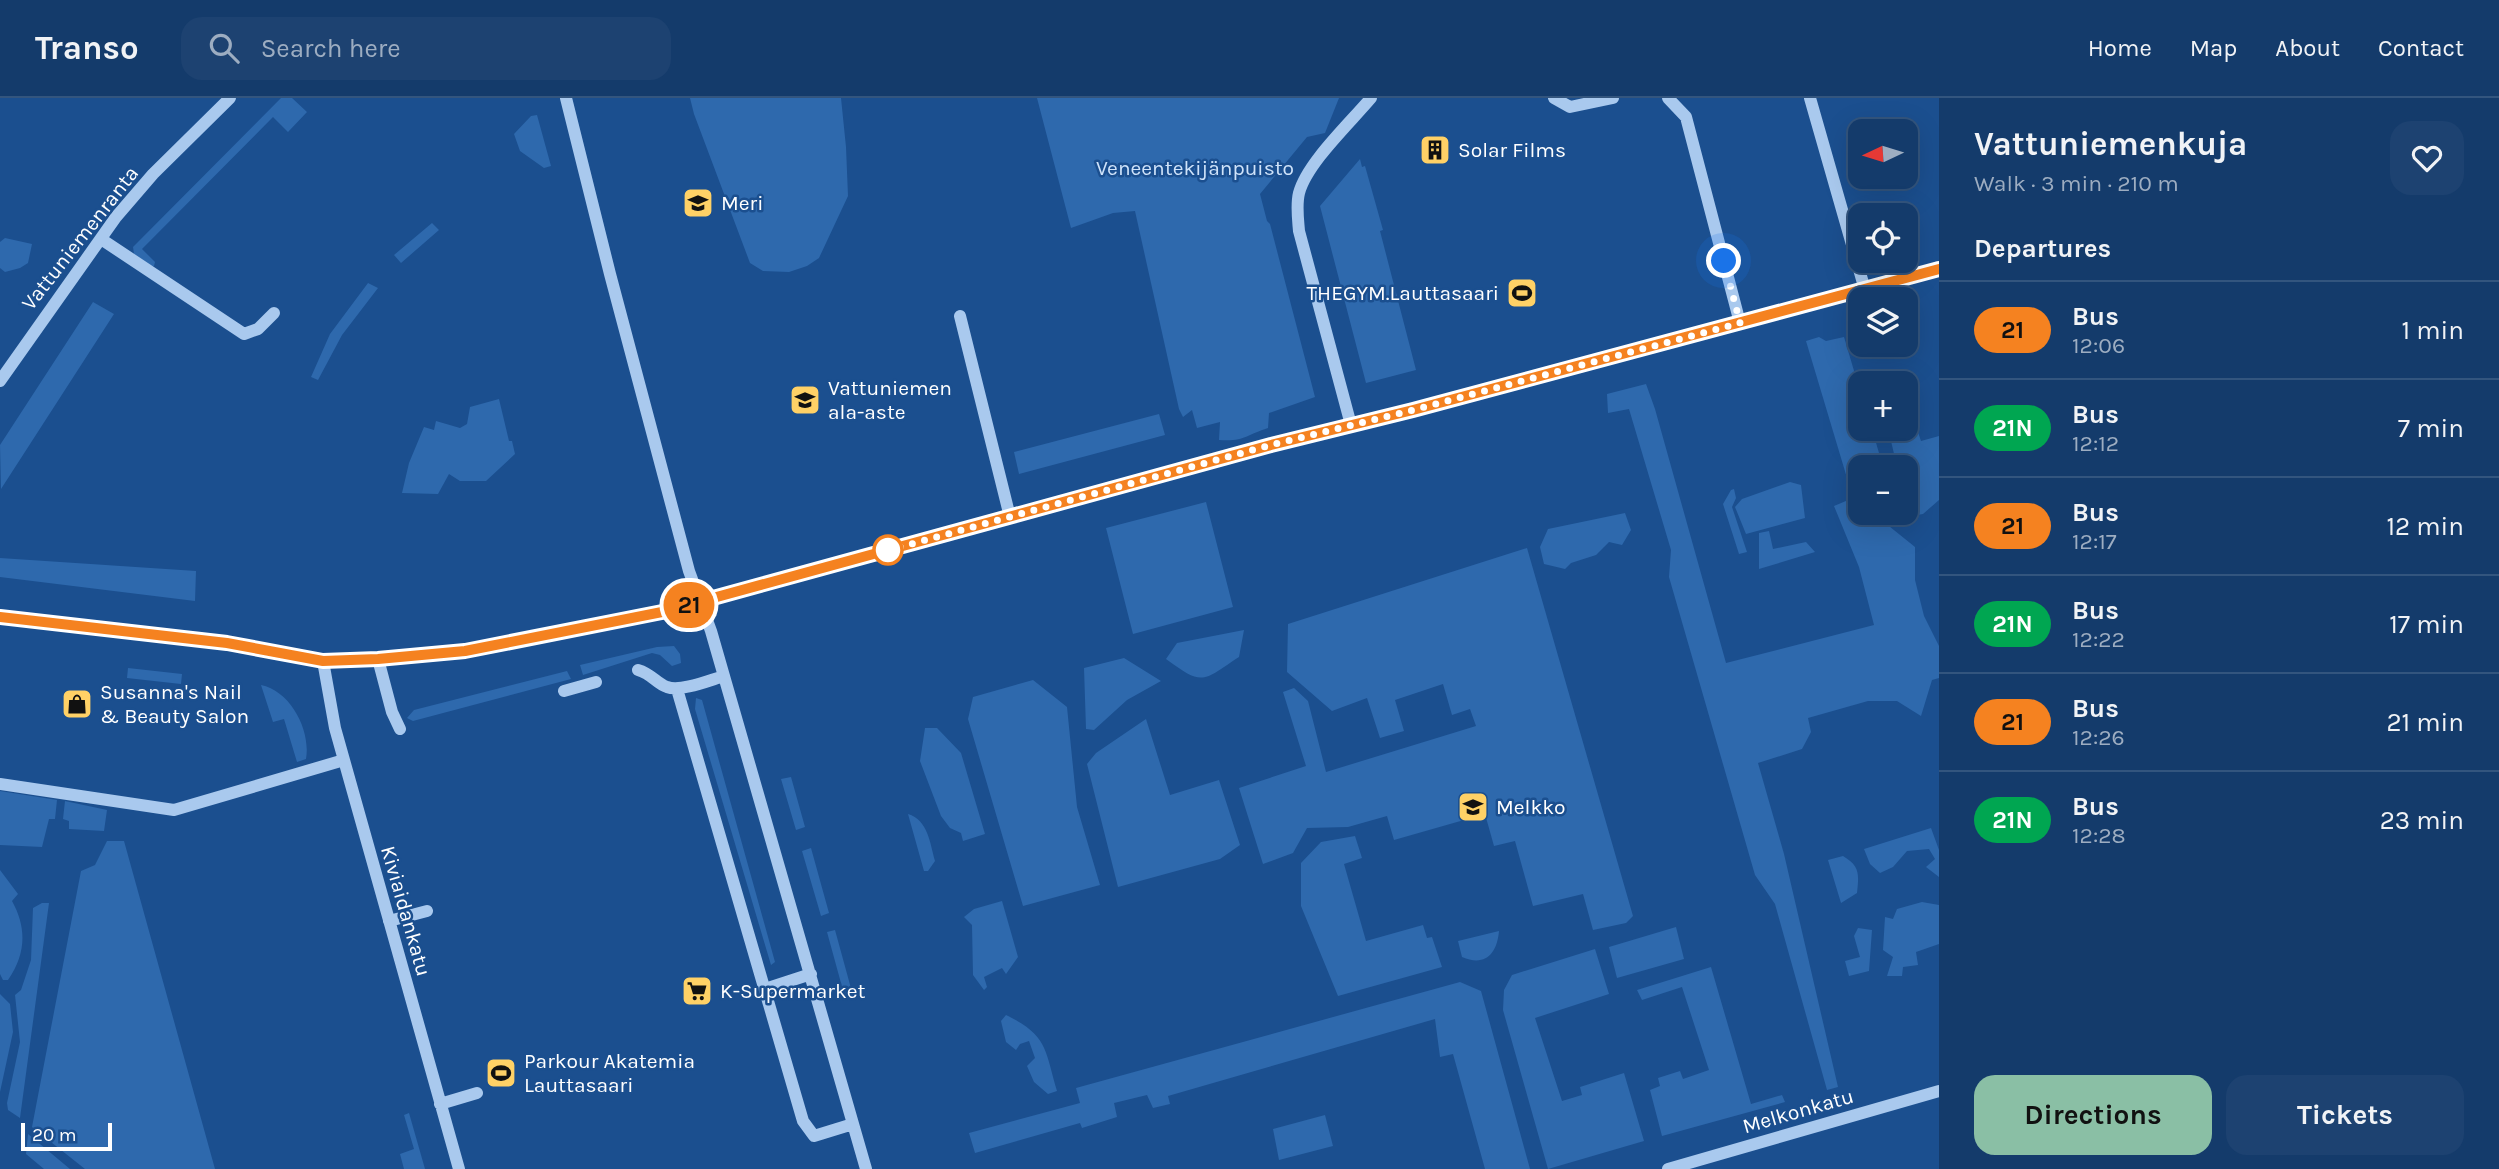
<!DOCTYPE html>
<meta charset="utf-8">
<style>
:root{--surface:#143b6b;--page:#1d4271;--text:#f1f3f6;--muted:#9dadc1;--line:#33557e;--accent:#8abfa5}
body{margin:0;font-family:Karla,sans-serif;background:var(--page);color:var(--text);height:100vh;display:flex;flex-direction:column;font-size:26px;white-space:nowrap}
*{box-sizing:border-box;margin:0}
p{font-size:23px;color:var(--muted)}
.icon{flex:none;width:38px;height:38px;fill:none;stroke:currentColor;stroke-width:2;stroke-linecap:round;stroke-linejoin:round}
.map{position:relative;flex:1;overflow:hidden}
.drawer{display:flex;flex-direction:column;background:var(--surface);width:560px}
.drawer>*{flex:none}
.badge{padding:0 14px;border-radius:23px;font-size:24px;line-height:46px}
.needle{width:46px;rotate:266deg}
.buttons{position:absolute;left:1848px;top:21px;display:grid;gap:14px}
.buttons a{display:grid;place-items:center;width:70px;height:70px;border-radius:14px;background:var(--surface);box-shadow:0 7px 28px #0002,0 0 0 2px var(--line);font-size:35px}
.scale{position:absolute;left:21px;bottom:18px;width:91px;box-sizing:border-box;padding-left:7px;border:4px solid #fff;border-top:0;font-size:19px;line-height:24px;white-space:nowrap;color:#fff;-webkit-text-stroke:5px #1b4f8f;paint-order:stroke}
.you{position:absolute;width:35px;height:35px;margin:-18px;border:5px solid #fff;border-radius:50%;background:#1a73e8;box-shadow:0 0 0 10px #1a73e833}
.map>.badge{position:absolute;translate:-50% -50%;box-shadow:0 0 0 4px #fff}
h2{padding:0 35px;font-size:26px;line-height:63px}
.round{display:grid;place-items:center;flex:none;width:74px;height:74px;border-radius:21px;background:var(--page)}
.head{display:flex;align-items:center;justify-content:space-between;height:119px;padding:0 35px}
h1{font-size:33px;font-weight:700;line-height:52px}
.button{display:flex;gap:14px;margin-top:auto;padding:14px 35px}
.button a{flex:1;height:80px;border-radius:21px;background:var(--accent);color:#111;font-size:28px;font-weight:700;line-height:80px;text-align:center}
.button a+a{background:var(--page);color:var(--text)}
ul{padding:0;list-style:none}
li{display:flex;align-items:center;gap:21px;height:98px;padding:0 35px;border-top:2px solid var(--line)}
li div{flex:1}
li b{display:block;font-size:26px}
li em{font-style:normal}
li .badge{min-width:77px;font-weight:700;text-align:center}
header{display:flex;align-items:center;gap:42px;box-sizing:border-box;height:98px;padding:0 35px;background:var(--surface);border-bottom:2px solid var(--line)}
header strong{font-size:33px}
nav{display:flex;gap:38px;margin-inline-start:auto;font-size:24px}
.search{width:490px;height:63px;background:var(--page);display:flex;align-items:center;gap:18px;box-sizing:border-box;padding:0 24px;border-radius:21px;color:var(--muted);font-size:26px}
main{display:flex;flex:1;min-height:0}
.map>svg:first-child{display:block}
.green{fill:#2e69ad}
.lines{fill:none;stroke-linecap:round;stroke-linejoin:round}
.minor{stroke:#a9c9ee;stroke-width:12}
.line-casing{stroke:#fff;stroke-width:16}
.line{stroke:#f58220;stroke-width:10}
.walk{stroke:#fff;stroke-width:7;stroke-dasharray:0 12.6}
.stop-dot{fill:#fff;stroke:#f58220;stroke-width:3.5}
.labels{text-anchor:middle;stroke-width:5;stroke-linejoin:round;paint-order:stroke}
.poi-label{font-size:21px;fill:#fff;stroke:#1b4f8f;text-anchor:start}
.park-label{font-size:21px;fill:#cfe3fa;stroke:#1b4f8f}
.street-label{font-size:21px;fill:#fff;stroke:#1b4f8f}
</style>
<header>
<strong>Transo</strong>
<div class="search"><svg class="icon" aria-label="search" viewBox="0 0 24 24"><circle cx="10" cy="10" r="6"/><path d="M15 15l6 6"/></svg>Search here</div>
<nav><a>Home</a><a>Map</a><a>About</a><a>Contact</a></nav>
</header>
<main>
<div class="map">
<svg width="1939" height="1071" viewBox="0 0 1939 1071">
<rect width="100%" height="100%" fill="#1b4f8f"/>
<path class="green" d="M281,0h11l15,14 -19,20 -15,-15 -131,132 13,13 -1,4 -4,1 -16,-13 -1,-7z
M690,0h151l5,49 2,49 -29,62 -12,8 -18,6 -26,-1 -13,-8 -56,-149z
M1037,0h302l-14,35 -18,4 -47,57 7,27 3,3 45,173 -46,16 -1,15c-22,7 -24,14 -49,12l1,-18 -23,6 -5,-18 -9,7 -4,-8 -44,-198 -22,2 -42,15z
M537,17l14,51 -7,2 -24,-17 -6,-17 17,-18z
M1360,61l2,8 3,-1 18,64 -3,1 36,139 -50,13 -46,-177z
M432,125l7,7 -38,33 -7,-8z
M5,140l27,6 -4,19 -8,5 -15,4 -5,-4v-26z
M368,185l10,5 -36,47 -24,45 -7,-3 19,-43z
M93,204l21,12 -113,175 -1,-44z
M1819,239l7,4 18,-4 16,54v38h12l7,24 -3,14h-16v46h17l2,5 36,29v33l9,36 15,30v32l-7,2 -11,36 -24,-15h-29l-60,17 3,14 -9,17 -44,14 26,91 54,233 -11,3 -52,-186 -20,-29 -86,-298 2,-27 -42,-141 -21,4 -1,-19 39,-10 9,25 71,254 148,-38 -15,-58 -25,-61 19,-8 -47,-157z
M499,301l10,42h3l3,13 -29,27h-26l-11,-7 -11,20 -36,-1 7,-30 15,-36 10,3 2,-9 24,7 7,-4 3,-17z
M1159,316l6,21 -146,39 -5,-22z
M1918,334l3,9 18,-5v64l-16,14 -12,2 -5,-6v-43h-11v-9l-4,-17z
M1790,384l11,3 4,33 -59,16 -11,-27 7,-8z
M1734,391l2,9 -4,9 15,45 -8,2 -16,-50 8,-14z
M1206,404l27,105 -100,27 -27,-106z
M1625,415l6,17 -9,15 -13,-3 -13,13 -25,8 -6,6 -21,-5 -4,-17 8,-18z
M1769,433l4,18 33,-7 9,10 -56,17v-36z
M1527,450l106,368 -7,7 -33,7 -10,-36 -50,12 -18,-65 -21,5 -9,-32 -91,26 -7,-24 -39,11 -41,1 -14,25 -30,11 -24,-76 67,-22 -23,-74 11,-4 14,13 18,71 150,-46 -6,-17 -18,6 -9,-31 -48,16 9,31 -24,7 -13,-40 -35,13 -45,-39 1,-48z
M0,460l196,13 -1,30 -195,-24z
M1244,532l-5,27c-37,24 -35,30 -73,2l11,-16z
M674,548l6,8 1,9 -9,3 -12,-11 -8,-2 -69,22 -3,-10 77,-18z
M1124,560l37,23 -34,19 -33,30 -8,-1 -2,-61z
M128,570l54,6 -1,10 -54,-6z
M567,573l4,8 -158,42 -6,-3 7,-8z
M1033,582l34,27 10,100 23,78 -77,21 -55,-187 5,-22z
M261,587c30,6 50,46 45,74l-9,3 -13,-43 -11,3z
M696,600l6,2 73,262 -4,3 -76,-256z
M1146,621l24,76 49,-15 21,65 -20,14 -102,28 -31,-123 9,-11z
M925,630h12l24,25 24,81 -22,7 -2,-8 -11,-5 -9,-12 -21,-55z
M791,679l14,50 -9,3 -15,-51z
M0,693l57,9 -2,19h-6l-7,28 -42,-2z
M65,703l42,9 -3,21 -35,-2v-8l-6,-2z
M908,716c20,6 22,29 27,47l-7,10h-4z
M1931,730l8,22v27l-13,-10 9,-8 -6,-10 -22,2 -14,16 -13,6 -10,-9 -6,-15z
M1355,738l7,22 -18,6 22,77 57,-16 4,13 5,-1 10,30 -104,29 -37,-90v-43l20,-21z
M107,743h17l91,328h-130l-53,-42 49,-256 14,-6z
M811,750l18,65 -8,3 -19,-65z
M1843,758c17,10 16,18 14,37l-16,10 -13,-43z
M0,772l18,24 -6,7c15,27 14,53 -4,79h-5l-3,-6z
M1002,803l16,56 -12,17 -4,-6 -18,9 3,10 -3,3 -11,-15 -1,-50 -8,-8 10,-8z
M1922,804l17,3v39l-23,8 2,13 -15,2 -1,9h-15l6,-19 -10,-7 2,-33 8,2 4,-10z
M42,805h7l-29,215 -12,-8 -1,-7 13,-61 -5,-47 6,-5 10,-30 2,-52z
M1676,829l8,32 -67,19 -8,-31z
M1858,830l14,2 -3,41 -20,5 -4,-15 15,-4 -6,-21z
M835,832l17,62 -8,2 -17,-62z
M1499,833c-2,23 -14,36 -37,26l-4,-16z
M1595,851l14,45 -74,24 27,83 20,-6 -2,-8 44,-14 20,68 -96,28 -45,-159 1,-20 8,-15z
M1711,869l40,137 31,-9 3,7 -123,34 -12,-46 10,-4 -2,-8 22,-7 3,8 26,-9 -27,-83 -40,13 -5,-10z
M1460,884l21,9 49,178h-45l-32,-115 -13,3 -5,-38 -267,77 2,8 -17,4 -6,-13 -33,8 3,14 -35,11 -2,-5 -105,30 -6,-20 111,-30 -4,-15z
M0,896l10,10 3,28 -13,60z
M1006,917c42,20 39,35 51,76l-9,3 -14,-12 -7,-16 8,-8 -6,-17 -9,3 -4,6 -10,-8 -5,-21z
M409,1015l16,56h-21l-4,-15 14,-5 -10,-34z
M1325,1017l8,31 -54,14 -6,-31z
M28,1036l42,35h-26l-18,-15z"/>
<g class="lines">
<path class="minor" d="M566,0l44,176 79,297 22,60 155,538
M1554,0l16,9 43,-9
M1668,0l18,19 54,206
M1810,0l55,192
M101,141l143,95 14,-5 16,-16
M960,218l50,201
M0,283l116,-164 37,-43 77,-76
M1351,327l-52,-194c-1,-12 -3,-26 0,-38 8,-30 51,-70 72,-95
M0,519l227,26 96,18 55,-2 87,-8 197,-39 609,-167 142,-35 526,-141
M378,561l14,53 8,17
M323,563l12,67 124,441
M638,572c14,4 19,14 29,17 14,5 43,-7 57,-11
M677,591l126,432 11,15 39,-12
M564,593l32,-9
M0,686l174,26 170,-50
M389,823l38,-10
M765,891l46,-15
M440,1006l37,-11
M1668,1071l271,-78"/>
</g>
<g class="lines">
<g class="line-casing">
<path id="line" d="M0,519l227,26 96,18 55,-2 87,-8 197,-39 609,-167 142,-35 526,-141"/>
</g>
<use href="#line" class="line"/>
<path class="walk" d="M888,452l-6,2 389,-107 142,-35 327,-87 -16,-62"/>
</g>
<defs>
<g id="building-square" transform="scale(1.575)"><rect x="-9" y="-9" width="18" height="18" rx="4" fill="#ffd166" stroke="#1b4f8f"/><path d="M-4-6H4V6H1V3H-1V6H-4ZM-2.5-4.3h1.7v1.8h-1.7ZM.8-4.3h1.7v1.8H.8ZM-2.5-1h1.7V.8h-1.7ZM.8-1h1.7V.8H.8Z" fill="#111"/></g>
<g id="school-square" transform="scale(1.575)"><rect x="-9" y="-9" width="18" height="18" rx="4" fill="#ffd166" stroke="#1b4f8f"/><path d="M0-5L7-2L0 1L-7-2ZM-4 1L0 2.5L4 1V4Q0 6-4 4Z" fill="#111"/></g>
<g id="stadium-square" transform="scale(1.575)"><rect x="-9" y="-9" width="18" height="18" rx="4" fill="#ffd166" stroke="#1b4f8f"/><path d="M0-5a6.5 5 0 1 0 0 10a6.5 5 0 1 0 0-10ZM-3.5-1.8h7v3.6h-7Z" fill="#111"/></g>
<g id="shop-square" transform="scale(1.575)"><rect x="-9" y="-9" width="18" height="18" rx="4" fill="#ffd166" stroke="#1b4f8f"/><path d="M-5-2.5h2.3a2.7 3.5 0 0 1 5.4 0H5L5.5 6h-11ZM-1.5-2.5h3a1.5 2.3 0 0 0-3 0Z" fill="#111"/></g>
<g id="supermarket-square" transform="scale(1.575)"><rect x="-9" y="-9" width="18" height="18" rx="4" fill="#ffd166" stroke="#1b4f8f"/><path d="M-6-5.5h2.5l.6 2H6L4.5 2H-2.5L-4.4-4H-6ZM-1.5 3.2a1.3 1.3 0 1 0 .1 0ZM3 3.2a1.3 1.3 0 1 0 .1 0Z" fill="#111"/></g>
</defs>
<g fill-rule="evenodd">
<use href="#building-square" x="1435" y="52"/>
<use href="#school-square" x="698" y="105"/>
<use href="#stadium-square" x="1522" y="195"/>
<use href="#school-square" x="805" y="302"/>
<use href="#shop-square" x="77" y="606"/>
<use href="#school-square" x="1473" y="709"/>
<use href="#supermarket-square" x="697" y="893"/>
<use href="#stadium-square" x="501" y="975"/>
</g>
<circle class="stop-dot" cx="888" cy="452" r="14"/>
<g class="labels">
<g class="poi-label">
<text x="1458" y="59">Solar Films</text>
<text x="721" y="112">Meri</text>
<text x="1499" y="202" text-anchor="end">THEGYM.Lauttasaari</text>
<text x="828" y="297">Vattuniemen<tspan x="828" dy="24">ala-aste</tspan></text>
<text x="100" y="601">Susanna's Nail<tspan x="100" dy="24">&amp; Beauty Salon</tspan></text>
<text x="1496" y="716">Melkko</text>
<text x="720" y="900">K-Supermarket</text>
<text x="524" y="970">Parkour Akatemia<tspan x="524" dy="24">Lauttasaari</tspan></text>
</g>
<g class="park-label">
<text x="1195" y="77">Veneentekijänpuisto</text>
</g>
<g class="street-label">
<text transform="translate(80 140) rotate(-52)" y="7">Vattuniemenranta</text>
<text transform="translate(406 813) rotate(74)" y="7">Kiviaidankatu</text>
<text transform="translate(1798 1013) rotate(-16)" y="7">Melkonkatu</text>
</g>
</g>
</svg>
<div class="buttons">
<a><svg class="needle" viewBox="-14 -14 28 28"><path d="M0-13l5 13h-10z" fill="#e53935"/><path d="M0 13l5-13h-10z" fill="#9dadc1"/></svg></a>
<a><svg class="icon" aria-label="locate" viewBox="0 0 24 24"><circle cx="12" cy="12" r="6"/><path d="M12 2v4M12 18v4M2 12h4M18 12h4"/></svg></a>
<a><svg class="icon" aria-label="layers" viewBox="0 0 24 24"><path d="M12 4l9 5-9 5-9-5zM3 14l9 5 9-5"/></svg></a>
<a>+</a>
<a>−</a>
</div>
<div class="scale">20 m</div>
<div class="you" style="left:1724px;top:163px"></div>
<b class="badge" style="left:689px;top:507px;background:#f58220;color:#111">21</b>
</div>
<section class="drawer">
<div class="head"><div><h1>Vattuniemenkuja</h1><p>Walk · 3 min · 210 m</p></div><a class="round"><svg class="icon" aria-label="heart" viewBox="0 0 24 24"><path d="M12 20l-8-8c-3-5 5-10 8-4 3-6 11-1 8 4z"/></svg></a></div>
<h2>Departures</h2>
<ul>
<li><span class="badge" style="background:#f58220;color:#111">21</span><div><b>Bus</b><p>12:06</p></div><em>1 min</em></li>
<li><span class="badge" style="background:#00a651;color:#fff">21N</span><div><b>Bus</b><p>12:12</p></div><em>7 min</em></li>
<li><span class="badge" style="background:#f58220;color:#111">21</span><div><b>Bus</b><p>12:17</p></div><em>12 min</em></li>
<li><span class="badge" style="background:#00a651;color:#fff">21N</span><div><b>Bus</b><p>12:22</p></div><em>17 min</em></li>
<li><span class="badge" style="background:#f58220;color:#111">21</span><div><b>Bus</b><p>12:26</p></div><em>21 min</em></li>
<li><span class="badge" style="background:#00a651;color:#fff">21N</span><div><b>Bus</b><p>12:28</p></div><em>23 min</em></li>
</ul>
<div class="button"><a>Directions</a><a>Tickets</a></div>
</section>
</main>
